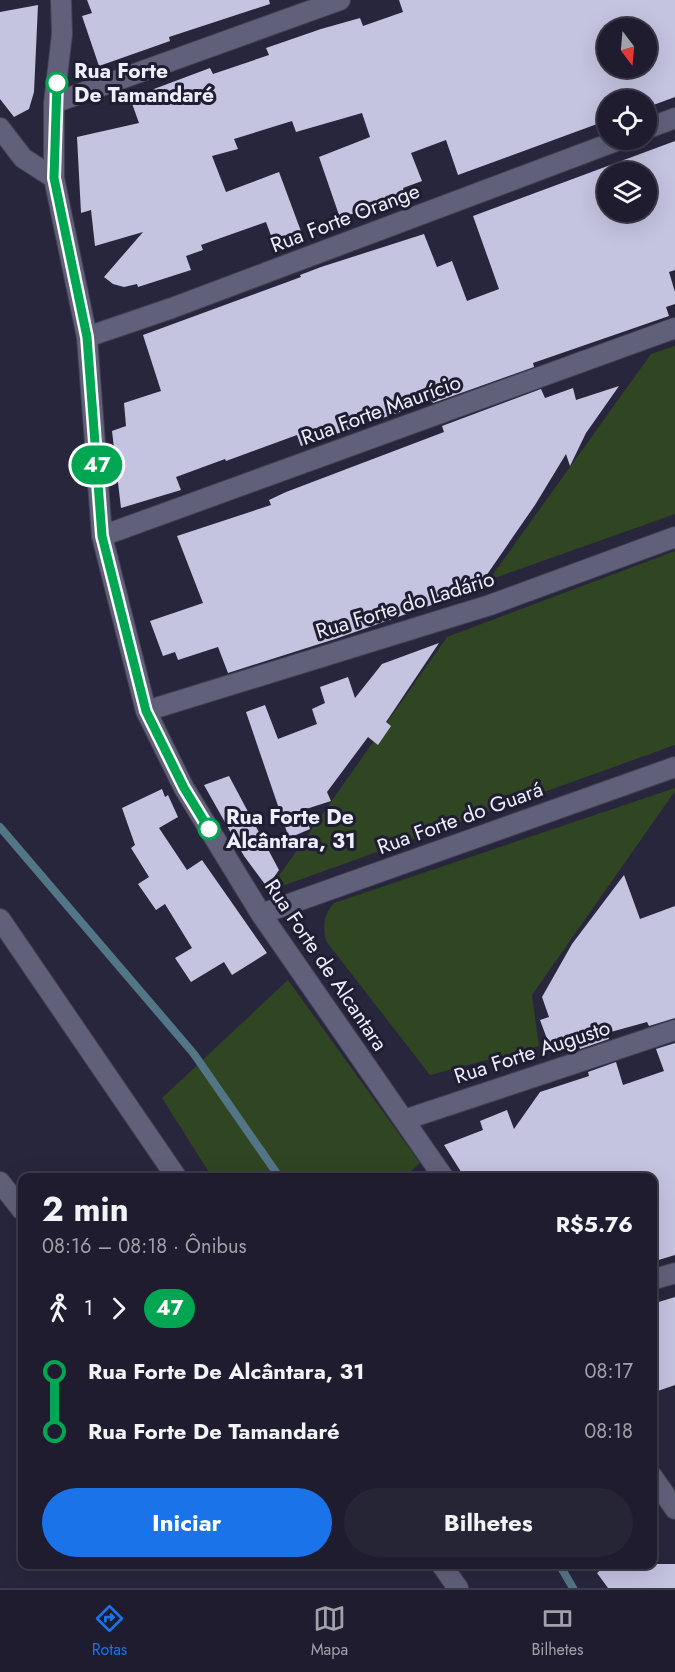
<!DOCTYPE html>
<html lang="pt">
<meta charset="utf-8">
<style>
:root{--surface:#1e1c2e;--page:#262536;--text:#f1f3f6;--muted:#a1a1aa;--line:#3c3a4a;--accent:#1a73e8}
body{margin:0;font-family:Jost,sans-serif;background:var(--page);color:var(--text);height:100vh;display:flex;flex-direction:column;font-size:22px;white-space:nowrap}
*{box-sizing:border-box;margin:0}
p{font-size:20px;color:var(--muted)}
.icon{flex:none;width:33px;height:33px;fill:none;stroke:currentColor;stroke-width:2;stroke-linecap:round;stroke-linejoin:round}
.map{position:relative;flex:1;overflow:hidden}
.details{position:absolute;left:18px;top:1173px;width:639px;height:396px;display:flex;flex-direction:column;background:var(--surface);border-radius:12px;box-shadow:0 6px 24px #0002,0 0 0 2px var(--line)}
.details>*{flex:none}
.badge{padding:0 12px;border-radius:20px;font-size:21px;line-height:39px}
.needle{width:39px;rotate:164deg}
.controls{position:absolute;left:597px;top:18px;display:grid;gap:12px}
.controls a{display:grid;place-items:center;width:60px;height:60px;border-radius:50%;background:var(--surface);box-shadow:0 6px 24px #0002,0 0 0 2px var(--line);font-size:30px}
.map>.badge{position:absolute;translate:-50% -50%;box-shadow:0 0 0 3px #fff}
.legs{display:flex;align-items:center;gap:9px;height:66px;padding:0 24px;font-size:20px}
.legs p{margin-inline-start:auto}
.overview{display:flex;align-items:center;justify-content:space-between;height:102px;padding:0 24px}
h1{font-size:33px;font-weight:700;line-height:45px}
.cta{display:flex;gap:12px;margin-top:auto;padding:12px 24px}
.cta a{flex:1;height:69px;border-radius:36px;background:var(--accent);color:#fff;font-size:24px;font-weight:700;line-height:69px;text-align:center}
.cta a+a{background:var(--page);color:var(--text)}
ul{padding:0 24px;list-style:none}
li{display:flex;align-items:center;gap:21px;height:60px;font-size:22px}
li i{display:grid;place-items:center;width:9px;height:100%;margin:0 8px;background:currentColor}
li i::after{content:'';width:15px;height:15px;margin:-8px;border:4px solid;border-radius:50%;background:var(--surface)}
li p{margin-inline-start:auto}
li:first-child i{background:linear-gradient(#0000 50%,currentColor 0)}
li:last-child i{background:linear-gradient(currentColor 50%,#0000 0)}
.dock{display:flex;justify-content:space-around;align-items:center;height:84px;border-top:2px solid var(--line);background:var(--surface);font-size:16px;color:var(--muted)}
.dock a{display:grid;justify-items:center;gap:3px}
.dock .current{color:var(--accent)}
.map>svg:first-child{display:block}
.green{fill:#304522}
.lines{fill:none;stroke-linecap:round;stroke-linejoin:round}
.stream{stroke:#537687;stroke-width:8}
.building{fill:#c4c3e0;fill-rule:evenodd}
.street-casing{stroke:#424053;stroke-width:22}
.street{stroke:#61607a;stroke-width:20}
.line-1-casing{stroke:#fff;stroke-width:14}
.line-1{stroke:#00a651;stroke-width:9}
.stop-1-dot{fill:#fff;stroke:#00a651;stroke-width:3}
.labels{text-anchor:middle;stroke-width:6;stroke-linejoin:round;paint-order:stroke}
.stop-label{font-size:21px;font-weight:bold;fill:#eeedfc;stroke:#1f1d32;text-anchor:start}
.street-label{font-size:21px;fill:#eeedfc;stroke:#1f1d32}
</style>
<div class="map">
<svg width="675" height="1588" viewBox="0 0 675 1588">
<rect width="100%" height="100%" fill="#28263d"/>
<path class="green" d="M675,346v168l-186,66 162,-226z
M675,551v194l-390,140 -9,-5 171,-243z
M675,788v3l-143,204 7,51 -109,29 -104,-134c-3,-16 -3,-25 8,-38z
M288,980l132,183 -15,14h-193l-50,-79z"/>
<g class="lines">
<path class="stream" d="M0,827l194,227 86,124
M559,1564l14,24"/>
</g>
<path class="building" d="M87,0h182l1,4 -101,33 1,4 -71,25 -17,-50 10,-3z
M399,0h276v97l-27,10 -2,-7h-38v20l-150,55 -12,-35 -35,13 11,28 -19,7 3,8 -66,22 -21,-61 51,-20 -8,-24 -66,19 -4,-11 -58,18 4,10 -26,7 14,36 53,-20 23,62 -28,10 -8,-22 -65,23 2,5 -17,6 5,14 -53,17 -1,-3 -13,3 -11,-3 -9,-7 39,-45 -48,14 -4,-36 -10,3 -4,-76 62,-14 -9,-25 80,-30 3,6 56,-19 -3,-7 55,-19 39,-11 3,8 40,-14zM608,28h38v40h-38z
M38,5l-4,87 -5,17 -15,8 -14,-18v-87z
M675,141v129l-6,2 6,20v12l-9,3 3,9 -136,47 1,4 -101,36 -1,-2 -131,45 -4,-11 -71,26 -1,-2 -49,18 5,13 -60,18 -9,-77 14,-5 -2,-23 37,-12 -18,-56 158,-58 -1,-2 21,-8 103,-33 13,33 15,-6 15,40 32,-12 -26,-73zM608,172h38v40h-38z
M619,386l-33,47 -16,33 -4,-12 -31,51 -58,84 -139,49 -110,35 -10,-26 -40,13 -3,-8 -12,4 -13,-35 53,-18 -26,-67 94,-31 -2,-5 17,-8 158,-60 -2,-6 99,-37 4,9 28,-10 3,12z
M439,643l-53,79 5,4 -13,19 -10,-8 -41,55 4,9 -28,9 7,19 -21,9 -43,-126 19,-7 13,34 39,-15 -5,-15 13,-6 -5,-16 28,-10 7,21 27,-34z
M229,776l50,94 -12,17 -23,-31 -40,-71z
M162,789l3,8 3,-2 10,22 -19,11 28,42 15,-10 65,93 -35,22 -8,-13 -33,20 -16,-24 17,-10 -27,-44 -9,6 -18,-26 11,-7 -18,-29 4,-3 -13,-37z
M624,875l16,44 35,-13v112l-26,8 -2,-4 -40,11 2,6 -29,10 -3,-9 -27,7 -10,-27 9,-3 -7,-20 30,-53z
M675,1043v212l-23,7v-84h-187l-21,-33 39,-15 -3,-9 27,-11 7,19 26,-37 49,-16 -1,-4 28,-10 7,23 41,-14 -8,-22z
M675,1297v88l-23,8v-89z
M608,1564h67v24h-67l-11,-15z"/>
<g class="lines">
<g class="street-casing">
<path id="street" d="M61,0l1,34 -8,69v75l33,159 15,199 44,175 38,77 77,126 183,264
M54,103l286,-103
M0,128l23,30 31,20
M646,129l29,-11
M87,337l85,-29 447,-168
M102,536l573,-208
M146,711l344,-106 185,-68
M261,914l414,-147
M0,919l177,259
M404,1120l271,-90
M0,1182l22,28
M652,1280l23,-7
M652,1476l23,33
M441,1564l17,24"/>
</g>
<use href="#street" class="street"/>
</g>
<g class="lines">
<g class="line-1-casing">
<path id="line-1" d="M57,83l-3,95 33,159 15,199 44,175 38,77 25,41"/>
</g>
<use href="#line-1" class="line-1"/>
</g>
<g class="stop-1-dot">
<circle cx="57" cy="83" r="10"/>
<circle cx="209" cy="829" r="10"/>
</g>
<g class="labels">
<g class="stop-label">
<text x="74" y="78">Rua Forte<tspan x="74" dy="24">De Tamandaré</tspan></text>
<text x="226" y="824">Rua Forte De<tspan x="226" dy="24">Alcântara, 31</tspan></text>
</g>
<g class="street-label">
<text transform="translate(345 218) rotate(-21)" y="7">Rua Forte Orange</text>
<text transform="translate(381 410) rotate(-20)" y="7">Rua Forte Maurício</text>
<text transform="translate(405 605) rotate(-17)" y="7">Rua Forte do Ladário</text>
<text transform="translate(460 818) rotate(-20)" y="7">Rua Forte do Guará</text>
<text transform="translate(326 965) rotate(56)" y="7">Rua Forte de Alcantara</text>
<text transform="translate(532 1052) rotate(-18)" y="7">Rua Forte Augusto</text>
</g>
</g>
</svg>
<div class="controls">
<a><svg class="needle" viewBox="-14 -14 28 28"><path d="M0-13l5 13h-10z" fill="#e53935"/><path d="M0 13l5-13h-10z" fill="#a1a1aa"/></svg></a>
<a><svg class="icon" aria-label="locate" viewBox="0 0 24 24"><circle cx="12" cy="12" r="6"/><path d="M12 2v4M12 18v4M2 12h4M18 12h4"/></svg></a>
<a><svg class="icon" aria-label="layers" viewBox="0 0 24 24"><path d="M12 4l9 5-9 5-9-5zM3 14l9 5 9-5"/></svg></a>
</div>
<b class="badge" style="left:97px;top:465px;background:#00a651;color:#fff">47</b>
<section class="details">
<div class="overview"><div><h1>2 min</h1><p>08:16 – 08:18 · Ônibus</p></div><b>R$5.76</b></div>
<div class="legs"><svg class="icon" aria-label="walk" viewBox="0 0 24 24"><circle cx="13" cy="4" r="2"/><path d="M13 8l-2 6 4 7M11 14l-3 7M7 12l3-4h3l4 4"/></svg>1<svg class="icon" aria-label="forward" viewBox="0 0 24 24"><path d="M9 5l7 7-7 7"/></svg><b class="badge" style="background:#00a651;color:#fff">47</b></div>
<ul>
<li><i style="color:#00a651"></i><b>Rua Forte De Alcântara, 31</b><p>08:17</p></li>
<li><i style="color:#00a651"></i><b>Rua Forte De Tamandaré</b><p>08:18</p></li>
</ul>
<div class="cta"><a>Iniciar</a><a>Bilhetes</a></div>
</section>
</div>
<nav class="dock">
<a class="current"><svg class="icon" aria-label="directions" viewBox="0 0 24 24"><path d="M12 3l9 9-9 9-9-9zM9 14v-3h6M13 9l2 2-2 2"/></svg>Rotas</a>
<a><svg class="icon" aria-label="map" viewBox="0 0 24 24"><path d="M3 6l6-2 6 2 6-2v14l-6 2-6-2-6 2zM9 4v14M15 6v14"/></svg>Mapa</a>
<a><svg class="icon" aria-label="tickets" viewBox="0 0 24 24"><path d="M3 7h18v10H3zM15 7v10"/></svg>Bilhetes</a>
</nav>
